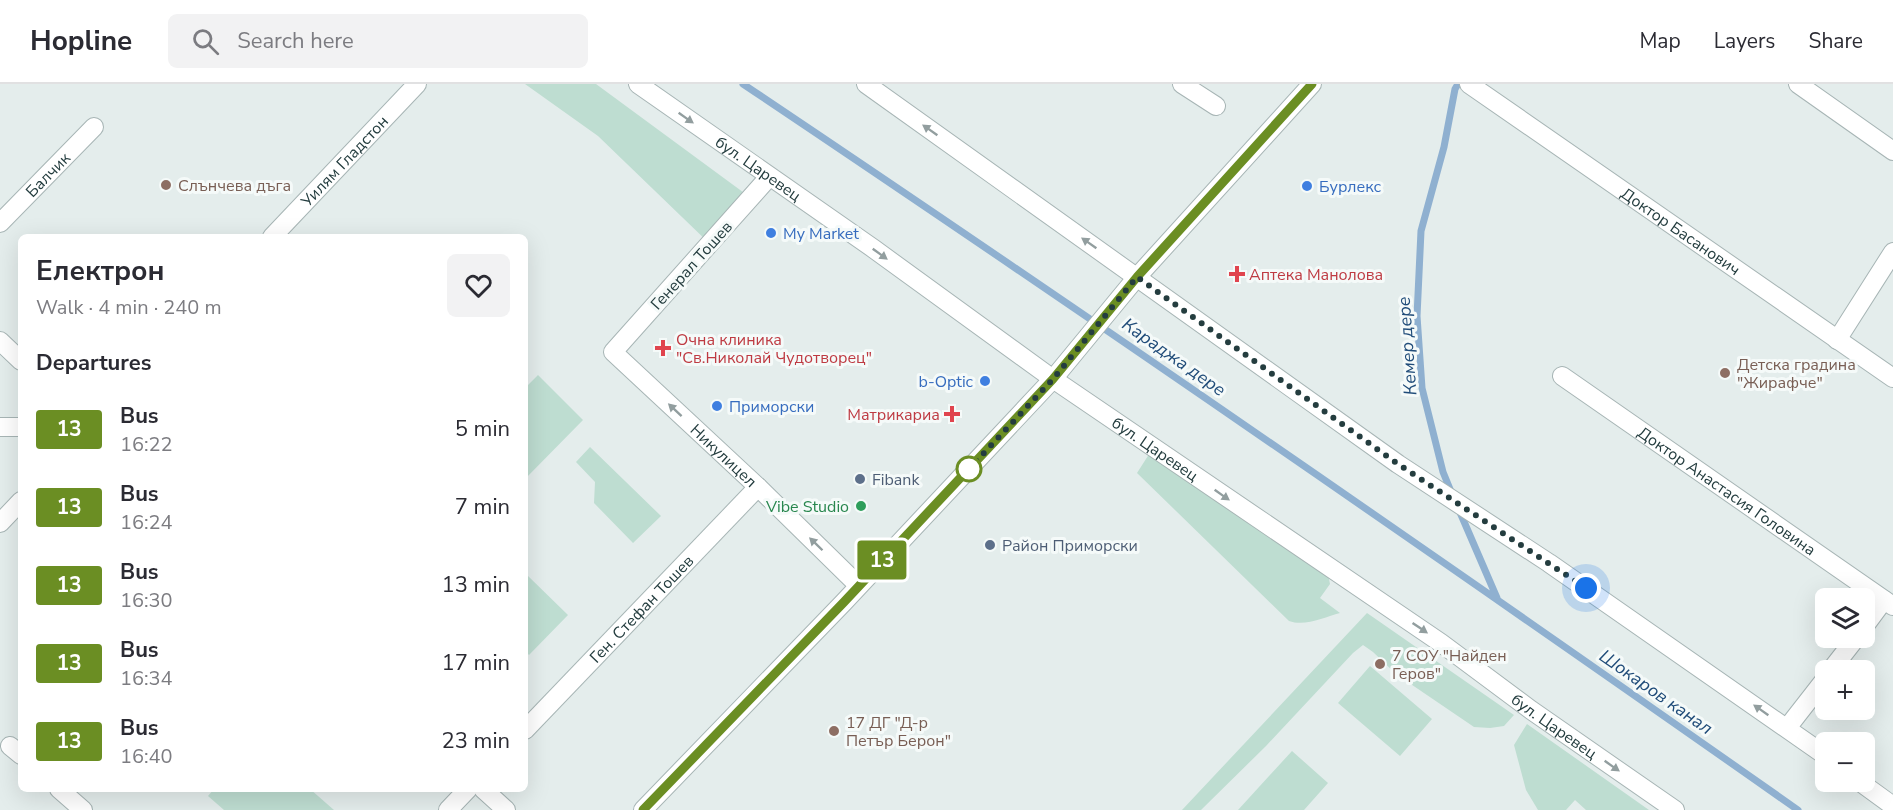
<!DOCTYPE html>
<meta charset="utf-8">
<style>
:root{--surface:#fff;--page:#f2f2f3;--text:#2b2b33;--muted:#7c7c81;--line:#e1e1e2}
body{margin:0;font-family:"Nunito Sans",sans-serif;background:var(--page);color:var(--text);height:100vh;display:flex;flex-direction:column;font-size:22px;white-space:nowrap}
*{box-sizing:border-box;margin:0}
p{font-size:20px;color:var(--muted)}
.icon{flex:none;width:33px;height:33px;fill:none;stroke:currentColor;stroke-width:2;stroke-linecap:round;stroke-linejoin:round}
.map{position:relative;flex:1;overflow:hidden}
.panel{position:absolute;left:18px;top:150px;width:510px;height:558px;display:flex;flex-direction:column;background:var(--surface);border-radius:9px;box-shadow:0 6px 24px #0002}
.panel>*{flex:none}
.badge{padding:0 12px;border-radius:4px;font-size:21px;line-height:39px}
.controls{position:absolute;left:1815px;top:504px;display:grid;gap:12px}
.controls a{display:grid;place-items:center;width:60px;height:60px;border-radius:9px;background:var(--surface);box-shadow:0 6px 24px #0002;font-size:30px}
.you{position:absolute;width:30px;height:30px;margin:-15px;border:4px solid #fff;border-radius:50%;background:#1a73e8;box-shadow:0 0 0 9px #1a73e833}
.map>.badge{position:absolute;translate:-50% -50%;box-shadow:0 0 0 3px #fff}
h2{padding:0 18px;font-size:22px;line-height:54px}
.round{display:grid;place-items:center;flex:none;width:63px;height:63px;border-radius:9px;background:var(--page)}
.summary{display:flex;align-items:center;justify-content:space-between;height:102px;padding:0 18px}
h1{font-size:28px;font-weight:700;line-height:45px}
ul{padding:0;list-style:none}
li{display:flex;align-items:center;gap:18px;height:78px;padding:0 18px}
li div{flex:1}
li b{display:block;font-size:22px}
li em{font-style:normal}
li .badge{min-width:66px;font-weight:700;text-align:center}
header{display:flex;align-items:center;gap:36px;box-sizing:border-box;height:84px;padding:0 30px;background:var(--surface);border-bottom:2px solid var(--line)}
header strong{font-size:28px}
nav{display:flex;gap:33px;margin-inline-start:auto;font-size:21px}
.search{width:420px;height:54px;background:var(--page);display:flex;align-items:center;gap:15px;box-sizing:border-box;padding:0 21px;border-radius:9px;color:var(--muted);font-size:22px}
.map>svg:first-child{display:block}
.green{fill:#beddd1}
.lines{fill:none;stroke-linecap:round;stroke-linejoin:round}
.stream{stroke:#8fb0d0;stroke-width:7}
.minor-casing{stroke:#a7b5b5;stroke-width:20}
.tertiary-casing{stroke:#a7b5b5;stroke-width:20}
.minor{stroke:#fff;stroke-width:18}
.tertiary{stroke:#fff;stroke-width:18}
.oneway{fill:#929e9f}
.line-casing{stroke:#fff;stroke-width:14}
.line{stroke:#6b8e23;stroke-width:9}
.walk{stroke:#243d3f;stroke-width:6;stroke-dasharray:0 10.8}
.education-dot{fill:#8d6e63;stroke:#f5faf9;stroke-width:2}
.shop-dot{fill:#3f7fe0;stroke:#f5faf9;stroke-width:2}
.health-dot{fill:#e0444e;stroke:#f5faf9;stroke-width:2}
.stop-dot{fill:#fff;stroke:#6b8e23;stroke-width:3}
.service-dot{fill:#5c6f8a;stroke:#f5faf9;stroke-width:2}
.leisure-dot{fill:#2e9e5b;stroke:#f5faf9;stroke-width:2}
.labels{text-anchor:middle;stroke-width:6;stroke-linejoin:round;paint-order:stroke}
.street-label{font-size:16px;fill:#243d3f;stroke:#f5faf9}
.education-label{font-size:16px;fill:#785e54;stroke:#f5faf9;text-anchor:start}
.shop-label{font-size:16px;fill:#366cbe;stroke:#f5faf9;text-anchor:start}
.health-label{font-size:16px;fill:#be3a42;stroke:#f5faf9;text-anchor:start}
.service-label{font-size:16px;fill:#4e5e75;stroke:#f5faf9;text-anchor:start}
.leisure-label{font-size:16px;fill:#27864d;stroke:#f5faf9;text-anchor:end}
.water-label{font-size:18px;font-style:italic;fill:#204c79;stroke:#f5faf9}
</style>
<header>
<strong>Hopline</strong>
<div class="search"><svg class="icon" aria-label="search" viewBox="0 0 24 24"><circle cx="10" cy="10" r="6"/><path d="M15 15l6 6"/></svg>Search here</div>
<nav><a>Map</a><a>Layers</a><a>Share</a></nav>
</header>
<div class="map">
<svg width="1893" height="726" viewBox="0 0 1893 726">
<rect width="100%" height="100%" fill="#e4edec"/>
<path class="green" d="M525,0h71l155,114 -40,47 -113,-109z
M538,291l45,45 -58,59v-91z
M590,363l71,69 -28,27 -39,-40 1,-21 -19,-20z
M1153,364l173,117 4,19 -10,14 20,15c-15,4 -35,14 -51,8l-152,-148z
M527,491l41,40 -39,40 -4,-4v-74z
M1367,529l147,102 -10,11 -14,2 -16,-1 -78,-53 -23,-22 -10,-7 -10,8 -87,93 -65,64h-19z
M1370,582l62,53 -32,37 -62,-53z
M1527,640l122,86h-63l-11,-10 -9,10h-28l-12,-20 -12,-45z
M1292,667l36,32 -24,27h-66z
M214,705h96l24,21h-110l-16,-14z"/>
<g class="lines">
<path class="stream" d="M743,0c355,238 706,481 1055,726
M1452,410l-9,-22 -21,-84 -5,-72 4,-85 23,-84 11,-58 3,-5
M1459,426l38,88"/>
<g class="minor-casing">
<g id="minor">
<path id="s1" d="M638,0l236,165 179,130 388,264 90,67 144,100"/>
<path d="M866,0l532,380 151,99 277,193"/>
<path d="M1182,0l34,22"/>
<path id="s2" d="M1469,0l424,294"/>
<path id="s3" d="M769,93l-156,175 145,135 100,98"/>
<path id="s4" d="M0,139l94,-96"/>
<path id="s5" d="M272,153l145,-153"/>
<path d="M1837,256l56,-88"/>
<path d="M0,257l21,20"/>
<path id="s6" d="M1562,292l331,230"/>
<path d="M0,343h21"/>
<path d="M0,439l21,-22"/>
<path d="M1864,543l20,-27"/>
<path d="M1831,586l25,-32"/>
<path d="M1787,644l39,-50"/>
<path id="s7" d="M525,646l233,-243"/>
<path d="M10,662l11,9"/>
<path d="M1860,698l33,24"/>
<path d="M59,705l24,21"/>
<path d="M483,705l23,21"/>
<path d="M448,726l20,-21"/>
</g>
</g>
<g class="tertiary-casing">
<path id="tertiary" d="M1798,0l95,67
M643,726l201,-208 209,-223 84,-102 175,-193"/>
</g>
<use href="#minor" class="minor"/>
<use href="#tertiary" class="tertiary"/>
</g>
<defs><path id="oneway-solid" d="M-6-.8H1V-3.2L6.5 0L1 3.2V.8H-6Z" transform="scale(1.5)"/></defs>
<g class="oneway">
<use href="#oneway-solid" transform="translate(686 34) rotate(35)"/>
<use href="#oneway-solid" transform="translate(930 46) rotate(-145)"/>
<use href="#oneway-solid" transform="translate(1089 159) rotate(-145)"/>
<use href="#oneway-solid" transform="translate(880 170) rotate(36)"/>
<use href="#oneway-solid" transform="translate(675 326) rotate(-137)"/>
<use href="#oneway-solid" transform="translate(1222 411) rotate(35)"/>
<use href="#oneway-solid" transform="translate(816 460) rotate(-136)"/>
<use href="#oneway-solid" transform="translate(1420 544) rotate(34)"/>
<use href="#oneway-solid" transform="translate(1761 626) rotate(-145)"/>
<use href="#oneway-solid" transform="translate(1612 682) rotate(35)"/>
</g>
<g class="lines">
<g class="line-casing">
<path id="line" d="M643,726l201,-208 209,-223 84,-102 175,-193"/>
</g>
<use href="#line" class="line"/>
<path class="walk" d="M969,385l84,-90 84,-102 261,187 188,124"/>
</g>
<g class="education-dot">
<circle cx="166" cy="101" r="6"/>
<circle cx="1725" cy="289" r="6"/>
<circle cx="1380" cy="580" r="6"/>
<circle cx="834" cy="647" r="6"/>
</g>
<g class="shop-dot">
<circle cx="1307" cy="102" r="6"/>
<circle cx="771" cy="149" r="6"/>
<circle cx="985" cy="297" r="6"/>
<circle cx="717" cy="322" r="6"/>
</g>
<g class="health-dot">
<path d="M1234 181h6v6h6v6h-6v6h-6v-6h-6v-6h6z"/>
<path d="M660 255h6v6h6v6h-6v6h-6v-6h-6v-6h6z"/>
<path d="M949 321h6v6h6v6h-6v6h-6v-6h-6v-6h6z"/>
</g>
<circle class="stop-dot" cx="969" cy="385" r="12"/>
<g class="service-dot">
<circle cx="860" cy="395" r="6"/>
<circle cx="990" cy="461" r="6"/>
</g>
<circle class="leisure-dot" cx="861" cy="422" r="6"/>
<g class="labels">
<g class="street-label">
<text dy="6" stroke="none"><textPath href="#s5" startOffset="105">Уилям Гладстон</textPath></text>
<text dy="6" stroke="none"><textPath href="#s1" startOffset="147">бул. Царевец</textPath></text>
<text dy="6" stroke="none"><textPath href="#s4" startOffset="68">Балчик</textPath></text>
<text dy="6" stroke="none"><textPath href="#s2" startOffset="258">Доктор Басанович</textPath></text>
<text transform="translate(691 181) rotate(-48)" y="6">Генерал Тошев</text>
<text dy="6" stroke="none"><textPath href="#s1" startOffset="633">бул. Царевец</textPath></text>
<text dy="6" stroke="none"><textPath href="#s3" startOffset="386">Никулицел</textPath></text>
<text dy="6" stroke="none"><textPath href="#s6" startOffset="201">Доктор Анастасия Головина</textPath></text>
<text dy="6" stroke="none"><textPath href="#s7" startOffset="168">Ген. Стефан Тошев</textPath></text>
<text dy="6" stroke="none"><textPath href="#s1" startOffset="1119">бул. Царевец</textPath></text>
</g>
<g class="education-label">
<text x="178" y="107">Слънчева дъга</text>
<text x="1737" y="286">Детска градина<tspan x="1737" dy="18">"Жирафче"</tspan></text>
<text x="1392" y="577">7 СОУ "Найден<tspan x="1392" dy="18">Геров"</tspan></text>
<text x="846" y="644">17 ДГ "Д-р<tspan x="846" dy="18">Петър Берон"</tspan></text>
</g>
<g class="shop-label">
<text x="1319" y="108">Бурлекс</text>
<text x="783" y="155">My Market</text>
<text x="973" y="303" text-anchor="end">b-Optic</text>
<text x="729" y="328">Приморски</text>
</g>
<g class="health-label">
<text x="1249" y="196">Аптека Манолова</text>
<text x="676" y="261">Очна клиника<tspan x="676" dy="18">"Св.Николай Чудотворец"</tspan></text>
<text x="940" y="336" text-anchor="end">Матрикариа</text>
</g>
<g class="service-label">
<text x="872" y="401">Fibank</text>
<text x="1002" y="467">Район Приморски</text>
</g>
<g class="leisure-label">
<text x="849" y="428">Vibe Studio</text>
</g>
<g class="water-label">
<text transform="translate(1407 262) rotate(-94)" y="6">Кемер дере</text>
<text transform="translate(1174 273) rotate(35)" y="6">Караджа дере</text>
<text transform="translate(1656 608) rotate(35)" y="6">Шокаров канал</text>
</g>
</g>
</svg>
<div class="controls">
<a><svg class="icon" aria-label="layers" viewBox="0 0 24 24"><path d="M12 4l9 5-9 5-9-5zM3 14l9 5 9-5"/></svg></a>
<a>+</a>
<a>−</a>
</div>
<div class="you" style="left:1586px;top:504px"></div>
<b class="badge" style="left:882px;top:476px;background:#6b8e23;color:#fff">13</b>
<section class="panel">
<div class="summary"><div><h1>Електрон</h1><p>Walk · 4 min · 240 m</p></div><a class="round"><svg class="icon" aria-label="heart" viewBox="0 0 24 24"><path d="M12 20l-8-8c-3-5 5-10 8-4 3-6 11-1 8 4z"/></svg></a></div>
<h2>Departures</h2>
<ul>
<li><span class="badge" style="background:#6b8e23;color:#fff">13</span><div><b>Bus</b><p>16:22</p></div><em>5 min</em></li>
<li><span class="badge" style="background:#6b8e23;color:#fff">13</span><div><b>Bus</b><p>16:24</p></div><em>7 min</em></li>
<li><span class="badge" style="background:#6b8e23;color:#fff">13</span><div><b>Bus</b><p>16:30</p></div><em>13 min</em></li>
<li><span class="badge" style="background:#6b8e23;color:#fff">13</span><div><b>Bus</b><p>16:34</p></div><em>17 min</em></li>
<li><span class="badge" style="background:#6b8e23;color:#fff">13</span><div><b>Bus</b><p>16:40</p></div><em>23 min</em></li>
</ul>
</section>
</div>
